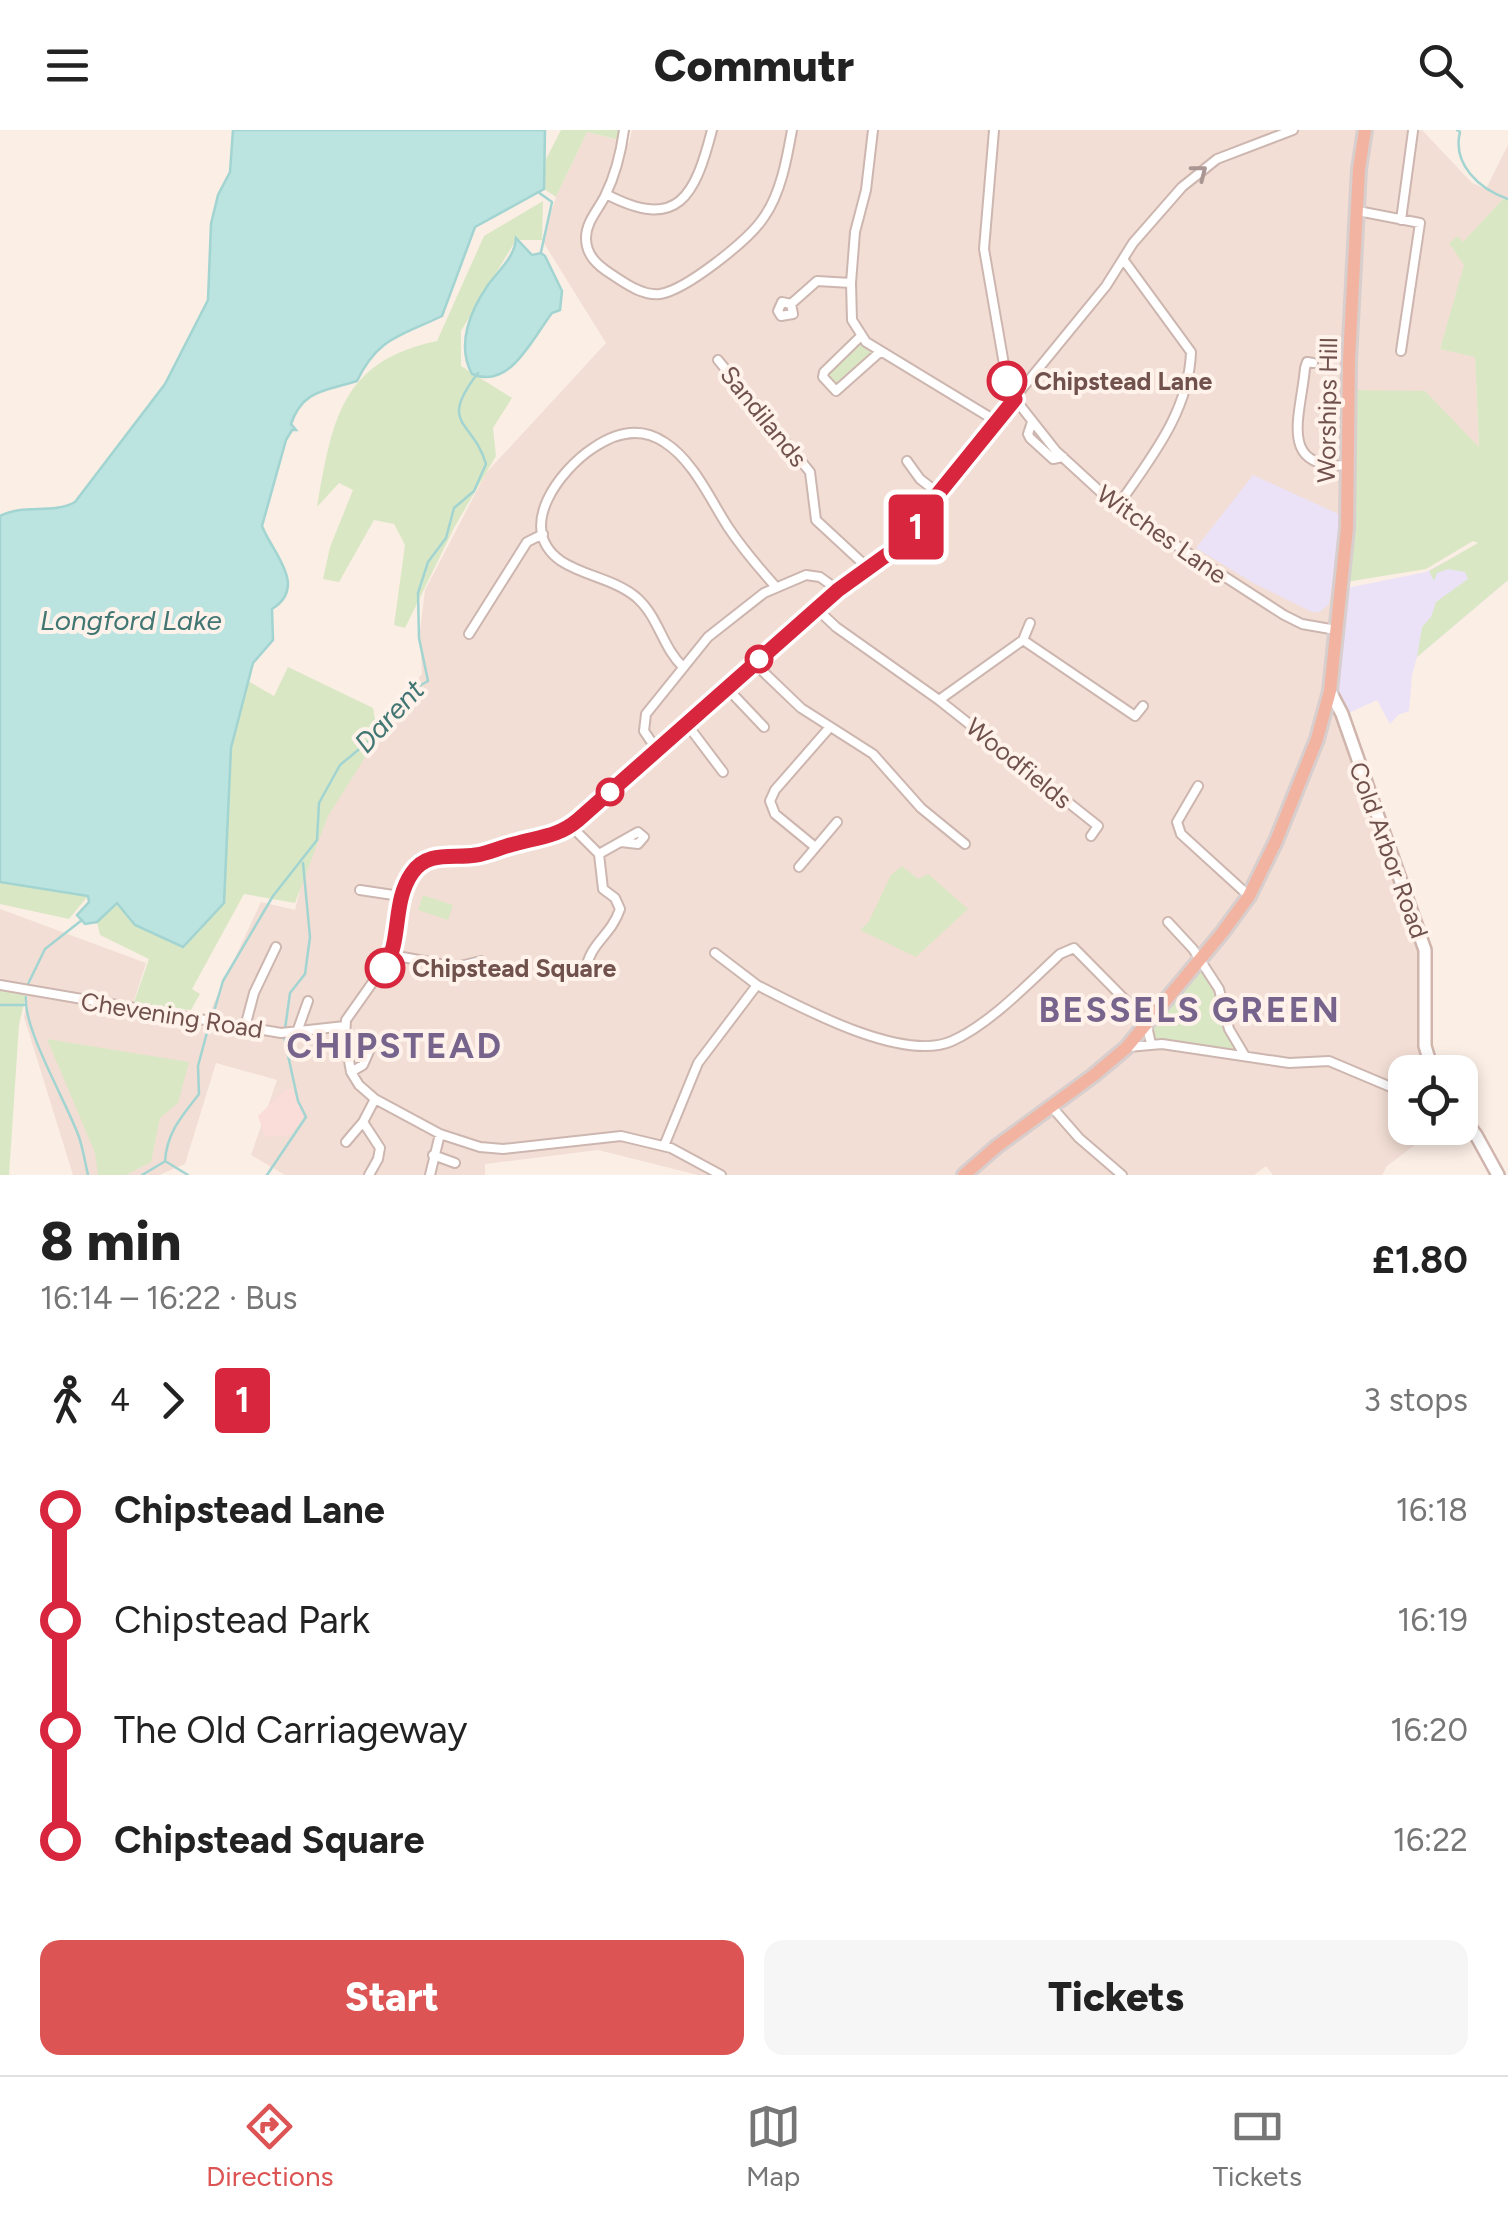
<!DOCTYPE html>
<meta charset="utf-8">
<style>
:root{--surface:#fff;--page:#f6f6f6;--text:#222;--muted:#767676;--line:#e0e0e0;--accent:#dc5453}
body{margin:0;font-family:Figtree,sans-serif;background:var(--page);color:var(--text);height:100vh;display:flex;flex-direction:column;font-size:38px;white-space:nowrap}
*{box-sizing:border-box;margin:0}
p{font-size:32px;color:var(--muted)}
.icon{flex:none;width:55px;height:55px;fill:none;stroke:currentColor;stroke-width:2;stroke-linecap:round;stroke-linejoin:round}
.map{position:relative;height:1045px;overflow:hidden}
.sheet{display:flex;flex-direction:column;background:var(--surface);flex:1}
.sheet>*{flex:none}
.badge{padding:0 20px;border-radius:8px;font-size:35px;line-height:65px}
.buttons{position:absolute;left:1388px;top:925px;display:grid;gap:20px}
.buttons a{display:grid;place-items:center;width:90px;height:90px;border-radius:20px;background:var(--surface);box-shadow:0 5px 15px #0003;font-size:50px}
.map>.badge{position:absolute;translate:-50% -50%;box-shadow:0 0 0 5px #fff}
.legs{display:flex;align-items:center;gap:15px;height:110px;padding:0 40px;font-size:32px}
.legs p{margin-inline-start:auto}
.head{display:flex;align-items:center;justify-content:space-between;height:170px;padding:0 40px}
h1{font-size:55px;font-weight:800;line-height:75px}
.action{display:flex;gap:20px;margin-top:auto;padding:20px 40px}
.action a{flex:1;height:115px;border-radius:20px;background:var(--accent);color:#fff;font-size:40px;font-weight:800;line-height:115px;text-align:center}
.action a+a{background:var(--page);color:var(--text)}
ul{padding:0 40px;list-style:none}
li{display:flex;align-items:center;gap:35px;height:110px;font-size:38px}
li i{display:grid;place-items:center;width:15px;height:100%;margin:0 12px;background:currentColor}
li i::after{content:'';width:25px;height:25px;margin:-12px;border:8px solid;border-radius:50%;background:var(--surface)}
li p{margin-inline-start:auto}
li:first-child i{background:linear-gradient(#0000 50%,currentColor 0)}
li:last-child i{background:linear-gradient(currentColor 50%,#0000 0)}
header{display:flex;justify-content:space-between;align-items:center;height:130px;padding:0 40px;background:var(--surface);font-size:45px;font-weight:800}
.dock{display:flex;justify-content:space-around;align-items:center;height:140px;border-top:2px solid var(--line);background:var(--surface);font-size:28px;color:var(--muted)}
.dock a{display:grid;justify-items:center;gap:5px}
.dock .on{color:var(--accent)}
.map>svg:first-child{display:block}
.residential{fill:#f2ded4}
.commercial{fill:#fadcd9}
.education{fill:#ebe2f7}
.green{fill:#dae7c4}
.water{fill:#bbe3e0;stroke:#a2d4d1;stroke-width:2.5}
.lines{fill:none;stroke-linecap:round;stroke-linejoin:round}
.stream{stroke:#a2d4d1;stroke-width:2.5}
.minor-casing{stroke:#cdb6af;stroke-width:12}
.secondary-casing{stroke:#d0b5ad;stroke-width:16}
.trunk-casing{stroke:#d7cecd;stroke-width:18}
.minor{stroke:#fff;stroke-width:8}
.secondary{stroke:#fff;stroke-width:11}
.trunk{stroke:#f2b4a1;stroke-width:12}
.oneway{stroke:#aa9794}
.line-1-casing{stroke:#fff;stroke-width:22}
.line-1{stroke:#d7263d;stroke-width:15}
.stop-1-dot{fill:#fff;stroke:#d7263d;stroke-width:5}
.labels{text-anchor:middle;stroke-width:8;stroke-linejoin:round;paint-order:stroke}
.stop-label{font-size:25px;font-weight:bold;fill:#71514c;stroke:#fef2eb;text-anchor:start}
.street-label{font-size:25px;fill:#71514c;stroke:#fef2eb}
.water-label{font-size:28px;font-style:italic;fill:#417673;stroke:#fef2eb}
.district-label{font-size:35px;font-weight:bold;letter-spacing:2.5px;fill:#77648d;stroke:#fef2eb}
</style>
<header><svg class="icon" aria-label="menu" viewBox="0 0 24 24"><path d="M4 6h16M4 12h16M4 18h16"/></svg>Commutr<svg class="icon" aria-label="search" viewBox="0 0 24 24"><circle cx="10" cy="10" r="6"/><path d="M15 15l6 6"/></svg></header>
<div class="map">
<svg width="1508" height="1045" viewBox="0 0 1508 1045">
<rect width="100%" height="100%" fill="#fbeee5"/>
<path class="residential" d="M632,0h790l50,53 14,6 22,-44v54h-5l-40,44h-14l16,22 -25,84 35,7 4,92 -131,20 -18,222 94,257 2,93 8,32h-29v56h32l-50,38 -5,9h-109l-7,-9 -12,9h-556l-100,-25 -113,14v11h-200l-34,-20 26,-75 -61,-17 -31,101 -26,11h-86l-49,-158 6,-31 -30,-6v-71l146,54 -15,47 75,10 55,-118 34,8 27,-105 64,-89 36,-42 -2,-43 5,-41 61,-117 120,-130 -64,-103 14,-43 31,-65 42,11z"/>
<path class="commercial" d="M292,958l12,28 -13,19 -26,2 -7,-21 27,-26z"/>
<path class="education" d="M1253,345l90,41 -14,88 -9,8h-8l-59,-29 -57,-35z
M1479,414l29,36 -91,77 -5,18 -3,36 -11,4 -8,9 -13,-24 -28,13 -9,-12 -3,-13 10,-100 79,-16z"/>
<path class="green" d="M561,0h59l-1,10 -32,-8 -31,65 -12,-8 2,-30z
M1503,69h5v381l-91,77 5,-30 9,-10 5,-15 32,-23 -3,-7 -17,-3 -11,4 -3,8 -5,-10 49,-28 -5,-2 -47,28 -86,14 8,-193 77,1 54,56 -4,-90 -35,-8 24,-84 -15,-22 9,-7 5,6z
M543,71l-1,39h-26l-55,91v35l51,32 -19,30 3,28 -41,70 -50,102 -11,-3 11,-80 -11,-21 -20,-4 -35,62 -16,-3 7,-32 23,-57 -14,-7 -22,24c15,-85 23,-146 120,-166l47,-105z
M861,212l13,10 -36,36 -12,-12z
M288,537l85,41 5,29 -50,79 -33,87 -51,-9 -52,95 8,5 -9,16 -58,-5 16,-46 -49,-24 -3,-13 20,-19h107l7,-155 17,-67 26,15z
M902,736l16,13 10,-5 40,35 -52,48 -56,-27 8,-7 23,-48z
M0,752l88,14 -19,23 -69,-15z
M423,765l30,10 -5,15 -30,-10z
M1200,836l16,25 18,58 -77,-9 -6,-6 -1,-7z
M0,859l26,6 -7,30 -10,150h-9z
M47,909l142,23 -11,41 -18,15 -9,44 -25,13h-28l-3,-22z"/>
<path class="water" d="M233,0h312l-1,59 -69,38 -33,89c-41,20 -64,21 -85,65 -31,10 -54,8 -66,43l5,6h-4l-6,10 -24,86c9,25 47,60 10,83l1,31 -20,23 -22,85 -7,155 -41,44 -48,-22 -18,-22 -20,19 -12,2 -8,-9 12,-13 -1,-6 -88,-14v-366c24,-13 52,-1 75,-14l90,-118 43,-84 3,-76 7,-29 12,-23z
M516,108l16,17 9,-2 4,3 17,35 -2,19 -8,3c-20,26 -42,77 -80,61 -16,-29 -2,-63 16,-89 11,-15 27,-28 28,-47z"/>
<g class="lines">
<path class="stream" d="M1457,0l3,2c-8,32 19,57 48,67
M538,62l14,10 -11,50
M28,854l17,-35 37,-29
M26,867c-3,32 41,106 53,140 4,12 6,25 9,38
M0,875h24
M212,888l11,-37 50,-85 44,-56 2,-37 21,-38 29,-24 5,-16 26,-28 28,-16 -9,-43 -1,-45 10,-31 18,-24 8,-30 20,-17 12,-27c-13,-45 -49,-38 -8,-91
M285,899l5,-36 15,-19 5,-37 -7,-74
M142,1045l22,-13
M188,1045l-23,-14c2,-29 17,-45 34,-67l-1,-28 11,-41
M267,1045l39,-58 -8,-16 -14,-64"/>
<g class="minor-casing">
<path id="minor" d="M624,0c-3,22 -9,46 -19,66 -7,14 -19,26 -19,42 0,17 11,27 25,36 14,9 31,22 49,20 26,-4 89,-54 104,-77 17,-24 23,-59 28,-87
M873,0l-7,60 -11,42 -4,51 1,37 14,22 130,79
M994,0l-10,119 22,127 9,23 41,52 61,56 167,108 18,9 34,6
M606,64c72,38 89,2 106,-64
M1358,81l62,12 -19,128
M1401,90l12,-89
M791,174l2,10 -12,2 -3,-5 4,-9 9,2 26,-23 34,2
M861,206l-37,36 -1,5 13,14 45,-40
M718,230l92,112 6,48 53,49
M1313,233l-6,-1 -2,6c-4,47 -29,103 44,97
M1032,292l-4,12 2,4 23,21 10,-2
M907,331l13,18 18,14
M1117,377c33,-48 72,-95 74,-155l-68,-93
M817,479l19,18 103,73 84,-60 112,76 8,-10
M469,504l58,-92 16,-8
M1023,510l7,-17
M754,533l47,45 72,46 48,54 44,36
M683,537c-21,-20 -24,-50 -47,-70 -22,-18 -52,-21 -75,-36 -47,-33 0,-92 32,-113 22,-15 47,-22 71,-6 29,18 46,57 64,85 14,21 31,41 48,60
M726,557l38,40
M939,570l159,126 -7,10
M686,593l37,49
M657,620l-13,-19 2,-17 62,-77 56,-44 42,-18 14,2 18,13
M1198,656l-21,36 4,12 68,62
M571,696l28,28 4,35 12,9 5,11c-10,29 -30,32 -35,64
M814,716l-39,-32 -5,-13 5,-11 55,-63
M599,724l39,-22 6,5 -6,7 -17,-2
M799,737l38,-45
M360,760l40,6
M1168,792l25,27 26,40 10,40 16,27
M715,823l42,32
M392,825l64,12 25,-6
M0,855l281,48 64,-7
M245,897l9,-34 22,-46
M297,902l11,-31
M1128,917l34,-3 127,19 40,-2 76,32
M351,942l12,-7 11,-25
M1051,976l28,32 43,37
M346,1012l17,-20
M664,1016l34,-83 59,-78c45,23 146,78 195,56 38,-17 78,-59 108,-87l14,-6 72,73 5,23
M433,1025l22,8
M369,1045l9,-16 2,-11 -17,-26 12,-23
M430,1045l10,-41
M721,1045l-50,-27 -50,-12 -118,13 -23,-2 -40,-13 -65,-35 -16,-14 -8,-13 -6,-34 1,-18 46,-65 8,-59 16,-29 13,-9 47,-2 81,-21 26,-18 255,-227 68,-49 65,-90 135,-165 27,-43 49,-56 35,-28 76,-29"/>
</g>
<g class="secondary-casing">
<path id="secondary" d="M1330,561l12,23 83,236v96l8,26
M1460,984l16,21 22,40"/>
</g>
<g class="trunk-casing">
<path id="trunk" d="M964,1045l32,-28 98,-72 32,-27 96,-115 27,-37 27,-55 41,-102 13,-48 17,-163 2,-168 10,-191 6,-39"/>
</g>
<use href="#minor" class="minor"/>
<use href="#secondary" class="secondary"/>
<use href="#trunk" class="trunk"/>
</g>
<defs><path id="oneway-chevron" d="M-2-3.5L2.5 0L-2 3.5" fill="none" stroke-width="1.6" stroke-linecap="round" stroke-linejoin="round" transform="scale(2.5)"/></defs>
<use class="oneway" href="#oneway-chevron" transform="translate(1200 42) rotate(-38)"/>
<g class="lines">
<g class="line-1-casing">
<path id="line-1" d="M385,838c17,-30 7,-66 27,-95 16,-23 41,-14 64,-18 13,-2 25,-8 38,-11 24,-7 44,-7 64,-24l260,-230 68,-49 32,-47 77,-95 -8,-18"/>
</g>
<use href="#line-1" class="line-1"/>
</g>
<g class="stop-1-dot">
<circle cx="1007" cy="251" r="18"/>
<circle cx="759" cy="529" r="12"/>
<circle cx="610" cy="662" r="12"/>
<circle cx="385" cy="838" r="18"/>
</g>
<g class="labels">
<g class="stop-label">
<text x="1034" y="260">Chipstead Lane</text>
<text x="412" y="847">Chipstead Square</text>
</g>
<g class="street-label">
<text transform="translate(1327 280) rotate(-89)" y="9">Worships Hill</text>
<text transform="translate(764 286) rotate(51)" y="9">Sandilands</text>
<text transform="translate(1162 404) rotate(35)" y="9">Witches Lane</text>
<text transform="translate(1019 633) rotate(39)" y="9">Woodfields</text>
<text transform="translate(1389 720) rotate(70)" y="9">Cold Arbor Road</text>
<text transform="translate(172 885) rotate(9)" y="9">Chevening Road</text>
</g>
<g class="water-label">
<text x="131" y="500">Longford Lake</text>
<text transform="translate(389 586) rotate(-47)" y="10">Darent</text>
</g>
<g class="district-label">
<text x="1190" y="892">BESSELS GREEN</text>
<text x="395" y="928">CHIPSTEAD</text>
</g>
</g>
</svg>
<div class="buttons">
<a><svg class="icon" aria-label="locate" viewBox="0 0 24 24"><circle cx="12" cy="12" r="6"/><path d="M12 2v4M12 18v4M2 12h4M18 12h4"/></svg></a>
</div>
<b class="badge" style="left:916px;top:397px;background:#d7263d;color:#fff">1</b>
</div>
<section class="sheet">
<div class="head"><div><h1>8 min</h1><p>16:14 – 16:22 · Bus</p></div><b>£1.80</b></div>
<div class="legs"><svg class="icon" aria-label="walk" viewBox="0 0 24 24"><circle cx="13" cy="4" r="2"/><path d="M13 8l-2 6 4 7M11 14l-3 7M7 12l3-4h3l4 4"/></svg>4<svg class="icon" aria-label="forward" viewBox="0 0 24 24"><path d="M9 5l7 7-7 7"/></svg><b class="badge" style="background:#d7263d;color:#fff">1</b><p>3 stops</p></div>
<ul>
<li><i style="color:#d7263d"></i><b>Chipstead Lane</b><p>16:18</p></li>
<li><i style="color:#d7263d"></i><span>Chipstead Park</span><p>16:19</p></li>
<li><i style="color:#d7263d"></i><span>The Old Carriageway</span><p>16:20</p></li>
<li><i style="color:#d7263d"></i><b>Chipstead Square</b><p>16:22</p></li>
</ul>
<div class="action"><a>Start</a><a>Tickets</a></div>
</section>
<nav class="dock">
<a class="on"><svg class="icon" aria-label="directions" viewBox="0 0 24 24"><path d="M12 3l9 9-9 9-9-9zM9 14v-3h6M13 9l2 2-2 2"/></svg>Directions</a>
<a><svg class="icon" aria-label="map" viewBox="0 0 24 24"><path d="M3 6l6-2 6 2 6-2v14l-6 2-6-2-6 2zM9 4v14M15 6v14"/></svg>Map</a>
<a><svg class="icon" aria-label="tickets" viewBox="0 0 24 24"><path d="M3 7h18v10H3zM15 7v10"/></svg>Tickets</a>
</nav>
